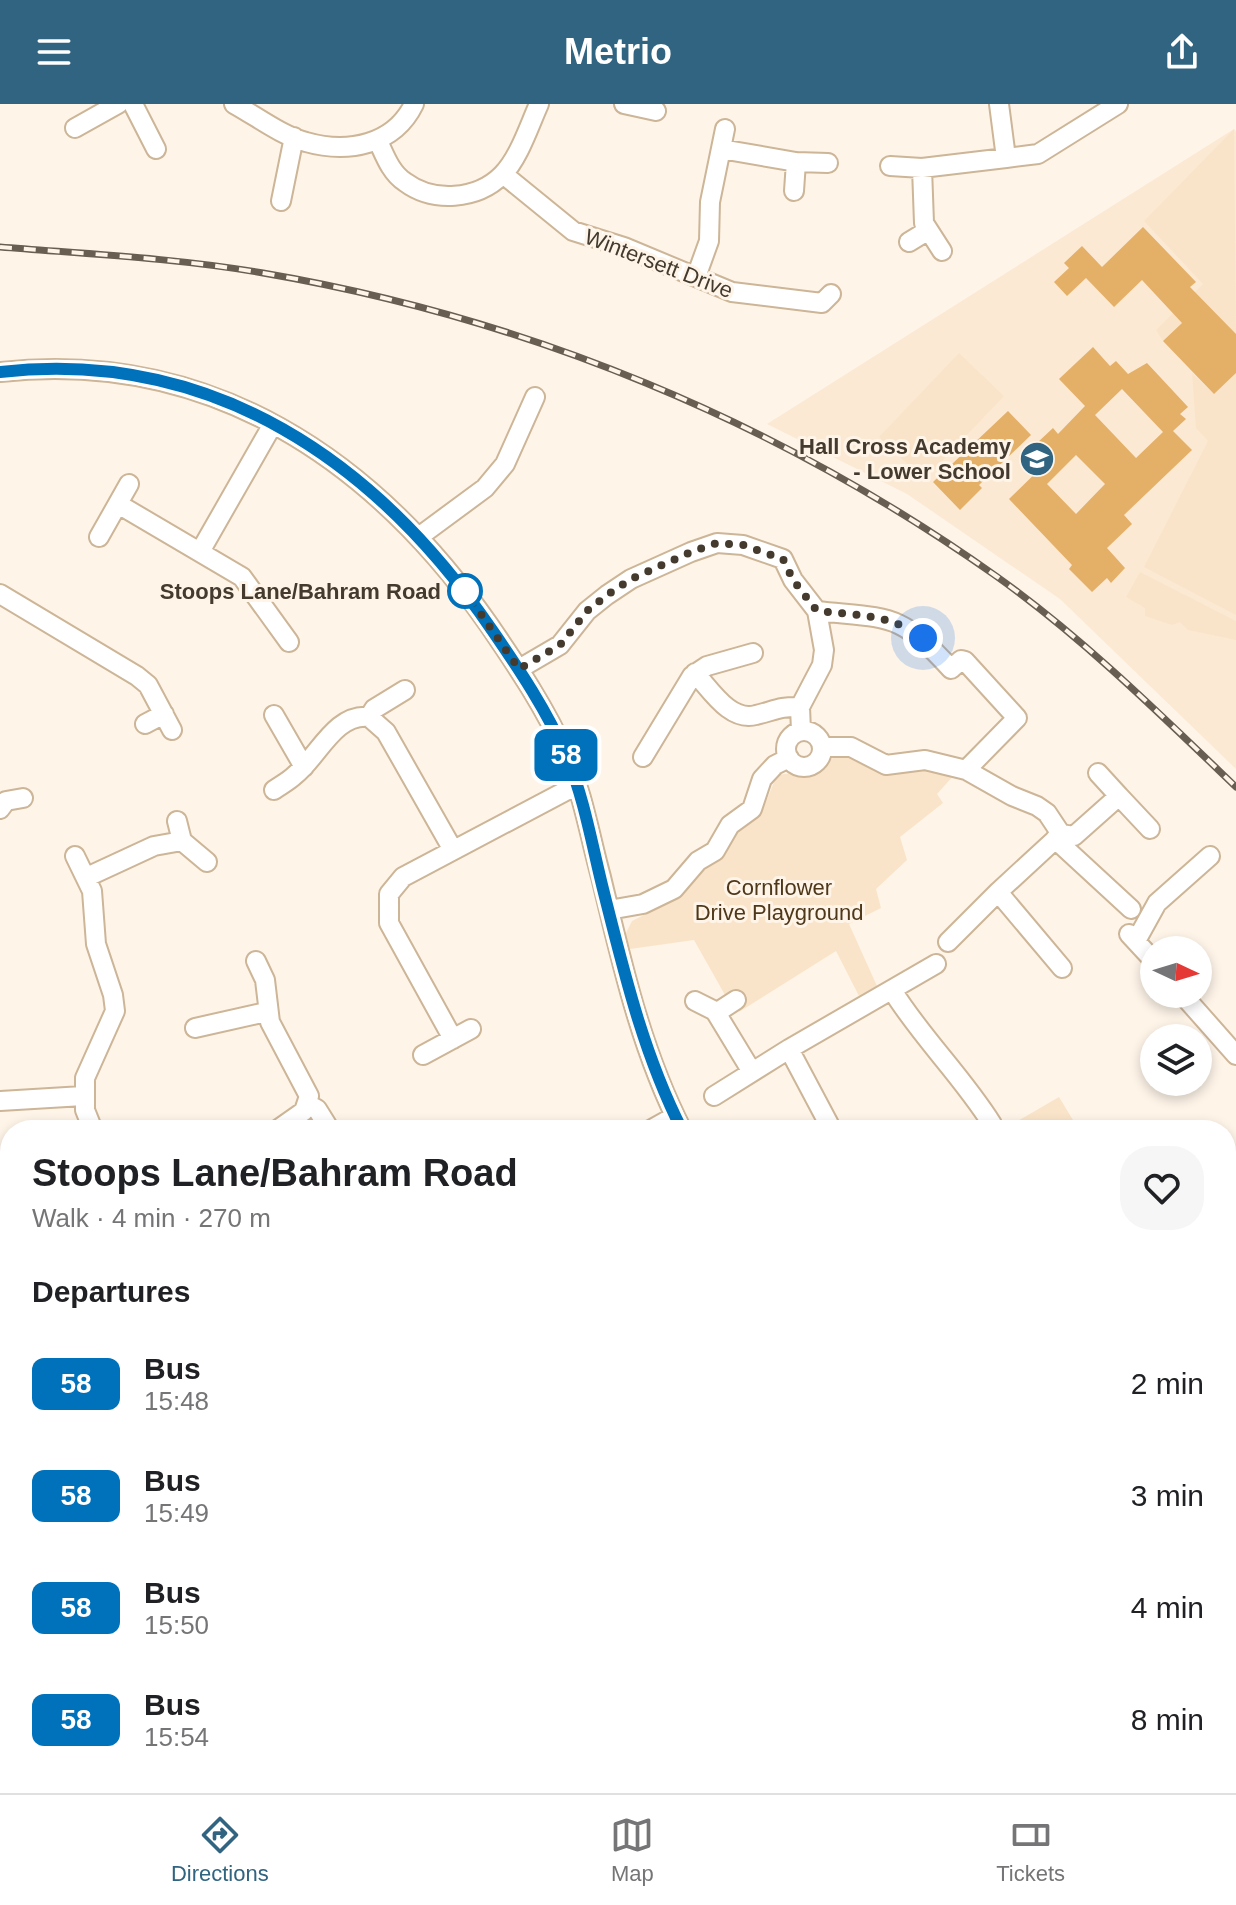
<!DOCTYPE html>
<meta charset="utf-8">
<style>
:root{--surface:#fff;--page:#f6f6f6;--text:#202124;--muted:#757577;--line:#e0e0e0;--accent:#306480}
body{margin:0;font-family:Arial,sans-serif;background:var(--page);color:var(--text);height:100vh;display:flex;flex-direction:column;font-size:30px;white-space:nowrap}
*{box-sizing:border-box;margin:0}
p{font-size:26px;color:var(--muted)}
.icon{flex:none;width:44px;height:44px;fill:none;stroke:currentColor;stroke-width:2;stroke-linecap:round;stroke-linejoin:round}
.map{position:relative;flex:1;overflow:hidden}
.side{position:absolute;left:0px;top:1016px;width:1236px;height:674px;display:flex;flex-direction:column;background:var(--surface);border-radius:32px 32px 0 0;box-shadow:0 4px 12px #0003}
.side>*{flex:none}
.badge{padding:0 16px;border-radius:12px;font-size:28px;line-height:52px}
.needle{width:52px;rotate:94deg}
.fabs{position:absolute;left:1140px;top:832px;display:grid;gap:16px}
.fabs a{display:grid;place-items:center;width:72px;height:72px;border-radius:50%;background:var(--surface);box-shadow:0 4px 12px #0003;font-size:40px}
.you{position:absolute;width:40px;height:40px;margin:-20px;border:6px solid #fff;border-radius:50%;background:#1a73e8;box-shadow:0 0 0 12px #1a73e833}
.map>.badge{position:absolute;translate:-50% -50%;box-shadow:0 0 0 4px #fff}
h2{padding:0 32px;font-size:30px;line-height:72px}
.round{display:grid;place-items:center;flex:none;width:84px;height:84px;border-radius:32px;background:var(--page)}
.summary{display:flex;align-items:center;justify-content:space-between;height:136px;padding:0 32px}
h1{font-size:38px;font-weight:700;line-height:60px}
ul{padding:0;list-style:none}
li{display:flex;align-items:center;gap:24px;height:112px;padding:0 32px}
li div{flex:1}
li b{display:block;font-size:30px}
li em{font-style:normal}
li .badge{min-width:88px;font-weight:700;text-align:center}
header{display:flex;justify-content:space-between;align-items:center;height:104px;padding:0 32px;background:var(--accent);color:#fff;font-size:36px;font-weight:700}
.menu{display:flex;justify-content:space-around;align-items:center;height:112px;border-top:2px solid var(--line);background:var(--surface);font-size:22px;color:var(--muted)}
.menu a{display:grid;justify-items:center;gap:4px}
.menu .active{color:var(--accent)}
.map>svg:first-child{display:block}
.built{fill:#fbe9d3}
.green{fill:#fae4c9}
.building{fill:#e4af67;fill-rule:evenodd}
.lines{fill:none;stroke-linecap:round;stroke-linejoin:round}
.minor-casing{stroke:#cdb597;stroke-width:22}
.highway-casing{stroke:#987340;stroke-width:30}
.minor{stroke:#fff;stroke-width:18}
.highway{stroke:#c5924a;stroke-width:26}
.rail-casing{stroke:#685e52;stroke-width:7}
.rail{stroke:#fef4e8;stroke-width:4;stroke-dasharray:12;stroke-linecap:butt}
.line-casing{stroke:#fff;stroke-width:18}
.line{stroke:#0072bc;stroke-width:12}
.walk{stroke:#443a2e;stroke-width:8;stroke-dasharray:0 14.4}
.stop-dot{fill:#fff;stroke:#0072bc;stroke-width:4}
.labels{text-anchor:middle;stroke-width:6;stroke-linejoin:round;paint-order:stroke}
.street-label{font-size:22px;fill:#443a2e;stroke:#fef4e8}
.poi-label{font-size:22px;font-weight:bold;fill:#443a2e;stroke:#fef4e8;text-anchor:end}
.stop-label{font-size:22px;font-weight:bold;fill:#443a2e;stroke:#fef4e8;text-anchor:end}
.park-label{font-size:22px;fill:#4e3819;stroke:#fef4e8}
</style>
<header><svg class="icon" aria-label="menu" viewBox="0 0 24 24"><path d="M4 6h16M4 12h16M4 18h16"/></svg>Metrio<svg class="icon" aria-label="share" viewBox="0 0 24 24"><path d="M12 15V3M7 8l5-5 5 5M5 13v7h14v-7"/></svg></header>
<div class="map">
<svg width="1236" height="1689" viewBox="0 0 1236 1689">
<rect width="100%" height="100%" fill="#fef4e8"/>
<path class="built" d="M1234,25l2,2v638l-176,-170 -153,-105 -140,-70z"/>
<path class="green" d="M1234,25l2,205 -32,-32 -41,39 -7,-11 47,-46 -59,-63z
M959,249l45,43 -80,84 -45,-43z
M1192,269l22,21 22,-21v242l-92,-48 64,-126 -12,-13z
M1140,468l96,49v19l-48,-10 -8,-8 -8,3 -27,-9v-8l-19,-11z
M840,650h7l32,17 39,-3 37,6 -18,20 6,9 -43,34 7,23 -31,29 5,19 -32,16 28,62 -18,10 -23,-45 -97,61 8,-16 -13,-3 -9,2 -31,-55 -64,9 -5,-14 7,-14 45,-23 23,-27 23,-18 18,-27 22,-17 14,-34 33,-4z
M1059,993l20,33h-77z
M419,1680h333l-17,9h-312z"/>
<path class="building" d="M1143,123l53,55 -6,5 46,47v39l-22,21 -51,-53 19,-18 -40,-43 -28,27 -28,-29 -19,18 -13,-14 15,-14 -5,-5 18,-17 20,21z
M1093,243l17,19 6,-5 12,13 19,-11 41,44 -8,7 6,5 -13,12 19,19 -68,65 8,9 -25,24 18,20 -14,15 -4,-5 -15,14 -23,-23 3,-4 -63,-66 42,-41 -14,-15 16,-15 5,6 27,-28 -26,-27zM1122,285l41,43 -27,26 -41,-43zM1076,351l29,29 -29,30 -29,-30z
M1008,307l23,24 -52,50 3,3 -22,22 -27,-28z"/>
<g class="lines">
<g class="minor-casing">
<path id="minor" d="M133,0l23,45
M234,0c22,12 48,32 72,38 42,12 88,3 108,-38
M624,0l32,7
M75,24l43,-24
M378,37c7,15 13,32 27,41 28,21 72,18 97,-7 17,-17 27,-49 37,-71
M721,45l75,13 32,1
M1006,54l32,-4 80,-50
M890,62l32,2 84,-10 -7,-54
M922,64l2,55 18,28
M503,70l70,57 51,16 108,45 90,11 9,-9
M794,87l2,-29
M281,97l13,-64
M909,138l18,-11
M696,173l13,-36 1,-39 15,-73
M0,268c210,-23 373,87 489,253 28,41 57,84 77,130 17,39 24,82 35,122 21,87 40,173 81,253
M118,400l124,73 47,65
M420,432l65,-48 20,-24 30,-67
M99,433l30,-53
M201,446l72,-126
M0,490l137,82 11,9 24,45
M817,507c74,8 82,1 134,58l10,-9 4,1 52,57 -51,52
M519,565l41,-24 27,-34 20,-16 24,-16 60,-27 26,-9 26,2 40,14 10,21 24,31 7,39 -2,15 -22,42 1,24
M695,569c16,17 35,49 61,42 17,-4 25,-9 44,-8
M274,611l30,52
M369,613l5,-8 31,-19
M145,620l19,-10
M786 645a18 18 0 1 1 36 0a18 18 0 1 1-36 0Z
M822,643h29l35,18 39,-5 41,10 46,26 25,10 10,7 14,21
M643,653l49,-81 15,-10 46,-13
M1098,669l21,23
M274,686c7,-5 15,-9 21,-15 23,-18 40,-62 74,-58l17,15 67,118
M0,705l6,-8 17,-3
M1061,730l-63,58 64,76
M1061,730l13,2 45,-40 31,33
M1055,735l76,70
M182,737l25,21
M75,752l17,35 4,53 17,51 2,16 -30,67v32l8,20
M87,773l67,-31 28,-5 -5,-20
M609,806l34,-6 31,-15 24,-28 17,-10 15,-26 22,-16 10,-30 13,-14 14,-7
M1129,830l25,27
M1136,837l21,-38 53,-47
M948,838l50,-50
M256,857l9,19 5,42 39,74 -5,15 -27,19
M892,886c29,47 70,86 100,134
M1182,890l54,61
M695,897l20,10 37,61
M716,909l20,-13
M195,924l71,-16
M453,935l-64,-116v-29l14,-17 174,-92
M423,951l48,-26
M714,992l75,-47
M0,997l83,-5
M308,1000l9,5 10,16
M650,1026l25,-14
M832,1026l-43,-81 147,-85
M0,1122c13,17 12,36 0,53
M0,1382l10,-5
M244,1680l4,9
M1077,1680l5,9
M207,1689l16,-9"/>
</g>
<g class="highway-casing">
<path id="highway" d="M1233,1689l3,-2"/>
</g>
<use href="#minor" class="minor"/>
<use href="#highway" class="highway"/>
<g class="rail-casing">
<path id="rail" d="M0,143c87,7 176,11 263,26 264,45 514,148 733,303 87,62 163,137 240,211"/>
</g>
<use href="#rail" class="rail"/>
</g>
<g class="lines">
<g class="line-casing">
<path id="line" d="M0,268c213,-24 377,90 492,258 27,39 55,81 74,125 18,42 26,90 37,134 21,83 40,164 79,241"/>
</g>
<use href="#line" class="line"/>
<path class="walk" d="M465,487l54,78 41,-24 27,-34 20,-16 24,-16 60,-27 26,-9 26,2 40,14 10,21 24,31c39,4 74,3 106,27"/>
</g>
<defs>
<g id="school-disc" transform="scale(1.8)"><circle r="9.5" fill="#306480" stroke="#fef4e8"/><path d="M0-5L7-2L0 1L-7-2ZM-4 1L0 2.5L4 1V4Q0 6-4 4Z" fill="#fff"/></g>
</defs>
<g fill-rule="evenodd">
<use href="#school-disc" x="1037" y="355"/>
</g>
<circle class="stop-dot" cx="465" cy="487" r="16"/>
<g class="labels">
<g class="street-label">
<text transform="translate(659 159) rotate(21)" y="8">Wintersett Drive</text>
</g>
<g class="poi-label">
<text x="1011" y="350">Hall Cross Academy<tspan x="1011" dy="25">- Lower School</tspan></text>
</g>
<g class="stop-label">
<text x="441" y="495">Stoops Lane/Bahram Road</text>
</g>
<g class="park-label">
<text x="779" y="791">Cornflower<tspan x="779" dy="25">Drive Playground</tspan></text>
</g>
</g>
</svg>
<div class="fabs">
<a><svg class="needle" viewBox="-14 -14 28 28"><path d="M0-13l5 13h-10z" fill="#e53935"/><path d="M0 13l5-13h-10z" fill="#757577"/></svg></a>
<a><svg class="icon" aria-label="layers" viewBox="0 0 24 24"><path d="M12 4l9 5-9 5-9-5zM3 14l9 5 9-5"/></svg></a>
</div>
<div class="you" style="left:923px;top:534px"></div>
<b class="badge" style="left:566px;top:651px;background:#0072bc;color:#fff">58</b>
<section class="side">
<div class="summary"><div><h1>Stoops Lane/Bahram Road</h1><p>Walk · 4 min · 270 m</p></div><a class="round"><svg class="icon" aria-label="heart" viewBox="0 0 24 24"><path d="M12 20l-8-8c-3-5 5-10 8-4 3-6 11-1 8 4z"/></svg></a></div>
<h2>Departures</h2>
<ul>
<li><span class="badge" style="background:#0072bc;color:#fff">58</span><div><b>Bus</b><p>15:48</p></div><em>2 min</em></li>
<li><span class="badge" style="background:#0072bc;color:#fff">58</span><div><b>Bus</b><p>15:49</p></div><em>3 min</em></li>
<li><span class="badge" style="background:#0072bc;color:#fff">58</span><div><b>Bus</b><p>15:50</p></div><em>4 min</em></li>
<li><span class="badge" style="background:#0072bc;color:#fff">58</span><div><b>Bus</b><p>15:54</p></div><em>8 min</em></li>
</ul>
</section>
</div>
<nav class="menu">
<a class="active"><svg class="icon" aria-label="directions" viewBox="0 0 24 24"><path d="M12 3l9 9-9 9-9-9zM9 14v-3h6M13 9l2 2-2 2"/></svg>Directions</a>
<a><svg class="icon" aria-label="map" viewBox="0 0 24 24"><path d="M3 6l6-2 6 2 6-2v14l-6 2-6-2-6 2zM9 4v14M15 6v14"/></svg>Map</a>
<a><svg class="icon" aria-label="tickets" viewBox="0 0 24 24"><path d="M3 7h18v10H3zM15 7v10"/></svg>Tickets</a>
</nav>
